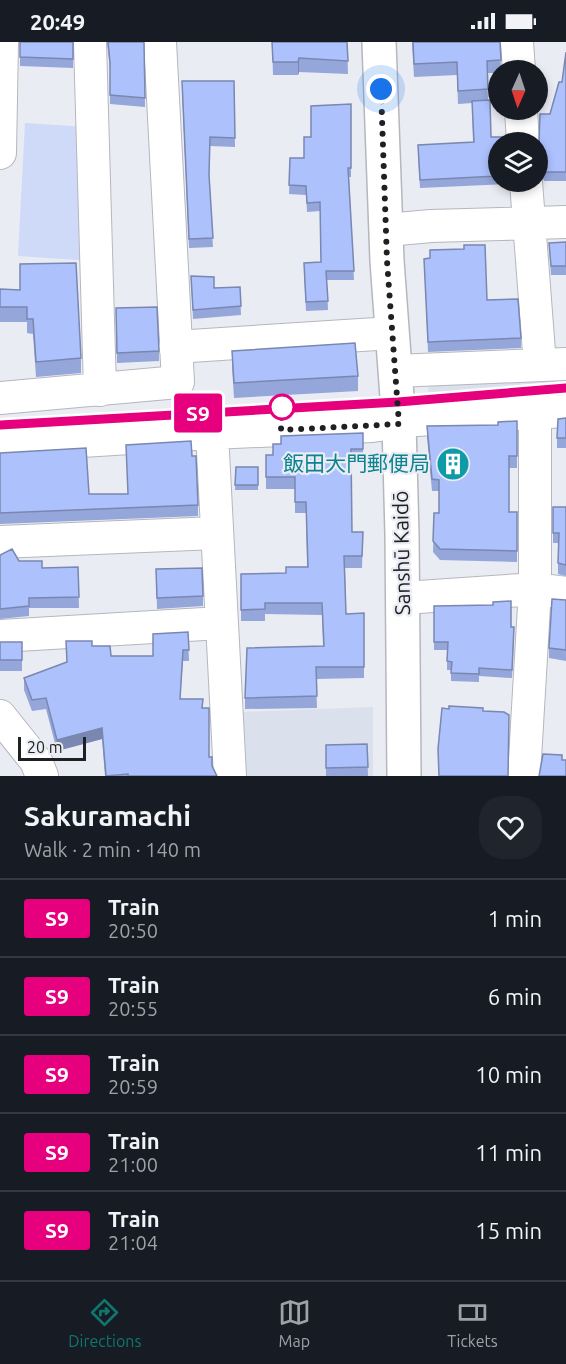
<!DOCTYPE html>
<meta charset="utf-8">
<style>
:root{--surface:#171b24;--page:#20242c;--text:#f1f3f6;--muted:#9ea1a6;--line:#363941;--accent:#0f766e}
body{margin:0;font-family:Ubuntu,"Noto Sans JP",sans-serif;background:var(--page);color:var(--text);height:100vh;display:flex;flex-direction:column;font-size:22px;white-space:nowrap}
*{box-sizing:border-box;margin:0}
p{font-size:20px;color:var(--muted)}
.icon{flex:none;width:33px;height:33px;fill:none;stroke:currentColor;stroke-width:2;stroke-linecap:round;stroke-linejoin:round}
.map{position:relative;height:734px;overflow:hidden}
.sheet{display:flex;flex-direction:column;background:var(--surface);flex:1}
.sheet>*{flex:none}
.badge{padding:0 12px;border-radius:4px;font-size:21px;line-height:39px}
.needle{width:39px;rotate:183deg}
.buttons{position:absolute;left:488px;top:18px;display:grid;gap:12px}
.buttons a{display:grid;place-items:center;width:60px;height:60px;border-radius:50%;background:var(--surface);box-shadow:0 3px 9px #0003;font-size:30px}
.scale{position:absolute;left:18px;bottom:15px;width:68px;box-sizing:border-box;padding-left:6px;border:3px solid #1f2022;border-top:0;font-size:16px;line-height:21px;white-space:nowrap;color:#1f2022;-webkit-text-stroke:4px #eaecf3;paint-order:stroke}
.you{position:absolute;width:30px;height:30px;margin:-15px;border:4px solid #fff;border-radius:50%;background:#1a73e8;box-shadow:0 0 0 9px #1a73e833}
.map>.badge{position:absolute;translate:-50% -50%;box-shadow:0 0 0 3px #fff}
.round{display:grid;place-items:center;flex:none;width:63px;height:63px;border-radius:24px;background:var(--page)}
.head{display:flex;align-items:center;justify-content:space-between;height:102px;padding:0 24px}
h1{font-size:28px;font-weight:700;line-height:45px}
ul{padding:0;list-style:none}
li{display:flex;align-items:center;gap:18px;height:78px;padding:0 24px;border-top:2px solid var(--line)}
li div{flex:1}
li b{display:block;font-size:22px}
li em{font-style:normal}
li .badge{min-width:66px;font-weight:700;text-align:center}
.status{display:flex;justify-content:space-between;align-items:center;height:42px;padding:0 30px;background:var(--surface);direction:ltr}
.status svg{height:16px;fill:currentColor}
.tabs{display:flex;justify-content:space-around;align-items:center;height:84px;border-top:2px solid var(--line);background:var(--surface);font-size:16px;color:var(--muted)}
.tabs a{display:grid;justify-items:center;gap:3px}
.tabs .active{color:var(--accent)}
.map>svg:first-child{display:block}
.built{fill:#dbe0ed}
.green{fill:#cfdaf8}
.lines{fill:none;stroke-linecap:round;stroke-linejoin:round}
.minor-casing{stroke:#b5b7bd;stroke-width:34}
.major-casing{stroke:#b5b7bd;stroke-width:36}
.minor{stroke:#fff;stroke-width:32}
.major{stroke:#fff;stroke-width:33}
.rail-casing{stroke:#84868a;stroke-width:7}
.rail{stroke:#eaecf3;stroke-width:4.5;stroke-dasharray:14;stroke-linecap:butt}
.wall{fill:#95a6da}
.shaded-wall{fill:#7987b1}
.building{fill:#adc1fd;stroke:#7987b1;stroke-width:1.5}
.line-casing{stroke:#fff;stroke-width:14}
.line{stroke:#e6007e;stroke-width:9}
.walk{stroke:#1f2022;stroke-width:6;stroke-dasharray:0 10.8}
.stop-dot{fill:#fff;stroke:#e6007e;stroke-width:3}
.labels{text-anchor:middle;stroke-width:4.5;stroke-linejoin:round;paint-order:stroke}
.culture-label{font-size:21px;fill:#0d838f;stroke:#eaecf3;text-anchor:end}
.street-label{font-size:21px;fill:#1f2022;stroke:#eaecf3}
</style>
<div class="status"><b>20:49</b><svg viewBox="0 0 49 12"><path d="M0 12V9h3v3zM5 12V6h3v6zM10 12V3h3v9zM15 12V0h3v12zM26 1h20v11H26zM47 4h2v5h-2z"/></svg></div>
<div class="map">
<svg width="566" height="734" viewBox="0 0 566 734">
<rect width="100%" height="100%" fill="#eaecf3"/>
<path class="built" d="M566,333v26l-137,10 -1,-29z
M373,665v69h-132l-3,-64z"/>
<path class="green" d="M25,81l63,4 3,134 -73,-5z"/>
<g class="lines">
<g class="minor-casing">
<path id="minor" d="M90,0l10,348
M517,0l2,28
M521,68l2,32
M0,111l2,-111
M526,140l14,183
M387,188l44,-4 135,-4
M175,305l217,-14
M395,329l171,-7
M0,356l178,-16 -18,-340
M212,391l18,343
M0,404l212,-13 160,-7 45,-6 149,-9
M0,500l216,-9
M404,556l131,-9 31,4
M0,594l221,-13
M0,674l36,45 6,15
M524,734l11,-187v-177"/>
</g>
<g class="major-casing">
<path id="major" d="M379,0l8,219 12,163 3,110 2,242"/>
</g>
<use href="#minor" class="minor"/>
<use href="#major" class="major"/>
<g class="rail-casing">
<path id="rail" d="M0,383l397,-23 169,-14"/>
</g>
<use href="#rail" class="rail"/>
</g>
<path class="wall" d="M20,0h53v26l-53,-2z
M107,0h37l1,65 -35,-3v-35z
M272,0h75l1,32 -49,-2 -1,3h-25z
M412,0h88l1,28h-3v3h-11l1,27 3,37 7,5v40h11l-1,2 -88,4 -2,-34 55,-12 -1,-39 -14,1 -1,-29 -43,2z
M566,10v129h-22l-4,-10 -3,-2v-25l2,-2 11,-28 12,-32z
M234,39l1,66 -25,-1 -1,33 4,68 -24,1 -7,-158z
M351,62v73h-2l5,103h-27l1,30 -22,1 -2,-39 17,-10 -1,-51 -13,1 -1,-17 -17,-1 1,-36h14l7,-21z
M566,200v33h-15l-2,-32z
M424,217l63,41 34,38v10l-93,4z
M191,234l23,12 26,-1 1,28 -48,4z
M0,247l20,1 61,68v15l-45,4 -3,-43 -6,-1v-11h-27z
M116,266l43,43v10l-42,2z
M232,309l126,25v15l-124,7 -2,-32z
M566,376v30h-9v-10z
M517,379v47h-8v44h8v50l-77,-2 -7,-8 1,-39h5v-22h-7l-5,-54v-11l71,-1z
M363,391v28h-12l1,71h11l-1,36h-17l1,46 18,-1v65l-48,1 1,29 -72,1v-11l78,-52 -1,-31 -57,-1v7h-24v-47l45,-1 21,-6 -1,-54h-11v-24h-29v-34h7l8,-11z
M0,411l89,41h38l65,-38 6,49v11l-198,8z
M236,425h22v23h-23z
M553,465h13v69l-8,-2v-31h-5z
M0,513l42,13 36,-1 1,41h-50v8l-29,3z
M156,527l47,27v10l-46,3z
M566,558v61l-17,-3v-10z
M434,564l77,21 3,8 -2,43 -33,-2v6l-28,-1v-11h-4v-20h-13z
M188,590l1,29h-6l-3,38 22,9 7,49 8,19h-112l-3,-37 -45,12 -11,-42 -14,2 -8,-21v-12l42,-16 26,-16 19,10h42z
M0,600h22v29h-22z
M367,702l1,32h-42v-31z"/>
<path class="shaded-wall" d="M299,16v14l-1,3v-13z
M102,686v11l-45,12v-11z"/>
<path class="building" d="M20,0h53v17l-53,-2z
M108,0h36l1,56 -35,-3v-33z
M272,0h75l1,19 -49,-3 -1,4h-25z
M413,0h87l1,18 -14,1 1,28 -30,2 -1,-29 -43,2z
M566,10v120h-22l-4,-9 -3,-3v-16l2,-2 1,-28h10l9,-32h3z
M182,39h52l1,57 -25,-1 -1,38 4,63 -24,1z
M490,58l1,37h15l4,5h-12v34l-78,4 -2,-35 56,-3 -2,-41z
M351,62v64h-3l6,103h-28l2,30 -22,1 -2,-39 17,-1 -1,-60 -13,1 -1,-17 -17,-1 1,-27h14v-21h7v-31z
M566,200v24h-15l-2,-23z
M464,203h21l2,55 31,-1 3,39 -93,4 -4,-83 6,-1v-8l34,-1z
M76,221l5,95 -45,4 -3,-43h-6v-12h-27v-18l20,1v-26z
M191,234l23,1v11l26,-1 1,19 -48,4z
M157,265l2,44 -42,2 -1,-45z
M355,301l3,33 -124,7 -2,-32z
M566,376v20h-9l1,-19z
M517,379v35h-8v56h8v39l-77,-2 -7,-8 1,-28h5v-33l-7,-1 -5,-53 71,-1v-3z
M363,391v16h-12l1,83h11l-1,24h-18l2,58 18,-1v54h-48l1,29 -72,2 2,-50 77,-2 -2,-43h-57v6l-24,1v-36l45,-1v-6h22l-2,-65h-11v-25h-29v-22h7v-11h8v-8z
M191,399l1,15h4l2,49 -198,8v-60l86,-5 3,46h39l-2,-49z
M236,425h22v18h-23z
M553,465h13v58l-8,-2 1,-30h-6z
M12,507l7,12h23v7l36,-1 1,30 -50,1v8l-29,3v-54z
M202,526l1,28 -46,2 -1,-29z
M552,557l14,1v50l-17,-2z
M511,559v26h3l-2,43 -33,-2v6l-28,-1 1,-11 -5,-1 1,-19h-14v-36l59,-1v-3z
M188,590l1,18h-6l-3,49h23l-1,9h7v49h3v9l5,10h-89v-2l-22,2 -4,-48 -45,12 -11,-42 -14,2 -8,-22 43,-16 -1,-21h26v5h18l1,10h42v-22z
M0,600h22v18h-22z
M449,664l34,2v3l21,1 5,3 -1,61h-69l-1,-27 4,-41 7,1z
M367,702l1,23 -42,1v-23z
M543,712l19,1v5h4v16h-27z"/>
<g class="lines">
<g class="line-casing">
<path id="line" d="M0,383l398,-23 168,-14"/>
</g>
<use href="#line" class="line"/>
<path class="walk" d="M282,365l-1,23 118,-6 -12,-163 -6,-172"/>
</g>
<defs>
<g id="building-disc" transform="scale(1.725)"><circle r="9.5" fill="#0f9aa8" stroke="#eaecf3"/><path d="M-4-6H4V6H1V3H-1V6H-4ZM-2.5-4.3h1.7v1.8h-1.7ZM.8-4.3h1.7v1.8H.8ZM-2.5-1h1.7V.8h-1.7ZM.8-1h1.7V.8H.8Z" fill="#fff"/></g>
</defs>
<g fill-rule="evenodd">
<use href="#building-disc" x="453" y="422"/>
</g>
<circle class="stop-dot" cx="282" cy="365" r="12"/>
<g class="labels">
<g class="culture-label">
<text x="430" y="429">飯田大門郵便局</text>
</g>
<g class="street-label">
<text transform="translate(402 511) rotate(-91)" y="7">Sanshū Kaidō</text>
</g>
</g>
</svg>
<div class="buttons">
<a><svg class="needle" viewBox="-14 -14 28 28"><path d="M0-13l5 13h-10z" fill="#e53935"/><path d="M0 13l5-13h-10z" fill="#9ea1a6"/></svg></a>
<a><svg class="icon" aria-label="layers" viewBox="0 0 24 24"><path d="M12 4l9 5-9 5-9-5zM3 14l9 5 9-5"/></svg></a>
</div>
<div class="scale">20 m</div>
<div class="you" style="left:381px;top:47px"></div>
<b class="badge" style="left:198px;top:371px;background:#e6007e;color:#fff">S9</b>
</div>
<section class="sheet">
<div class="head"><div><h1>Sakuramachi</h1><p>Walk · 2 min · 140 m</p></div><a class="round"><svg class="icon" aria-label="heart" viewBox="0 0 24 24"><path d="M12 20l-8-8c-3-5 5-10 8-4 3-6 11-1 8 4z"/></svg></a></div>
<ul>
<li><span class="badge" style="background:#e6007e;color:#fff">S9</span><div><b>Train</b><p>20:50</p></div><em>1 min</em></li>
<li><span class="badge" style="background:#e6007e;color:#fff">S9</span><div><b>Train</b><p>20:55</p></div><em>6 min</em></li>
<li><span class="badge" style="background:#e6007e;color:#fff">S9</span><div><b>Train</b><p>20:59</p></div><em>10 min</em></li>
<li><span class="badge" style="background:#e6007e;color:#fff">S9</span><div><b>Train</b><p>21:00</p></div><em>11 min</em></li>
<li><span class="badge" style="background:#e6007e;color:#fff">S9</span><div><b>Train</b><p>21:04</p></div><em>15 min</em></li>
</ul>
</section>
<nav class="tabs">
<a class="active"><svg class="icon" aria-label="directions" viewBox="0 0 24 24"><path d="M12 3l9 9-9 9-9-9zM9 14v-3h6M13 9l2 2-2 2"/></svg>Directions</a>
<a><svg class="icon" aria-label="map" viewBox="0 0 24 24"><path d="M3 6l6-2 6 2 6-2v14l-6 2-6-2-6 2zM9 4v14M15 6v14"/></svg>Map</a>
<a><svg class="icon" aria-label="tickets" viewBox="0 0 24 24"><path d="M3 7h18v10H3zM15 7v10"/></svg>Tickets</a>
</nav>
